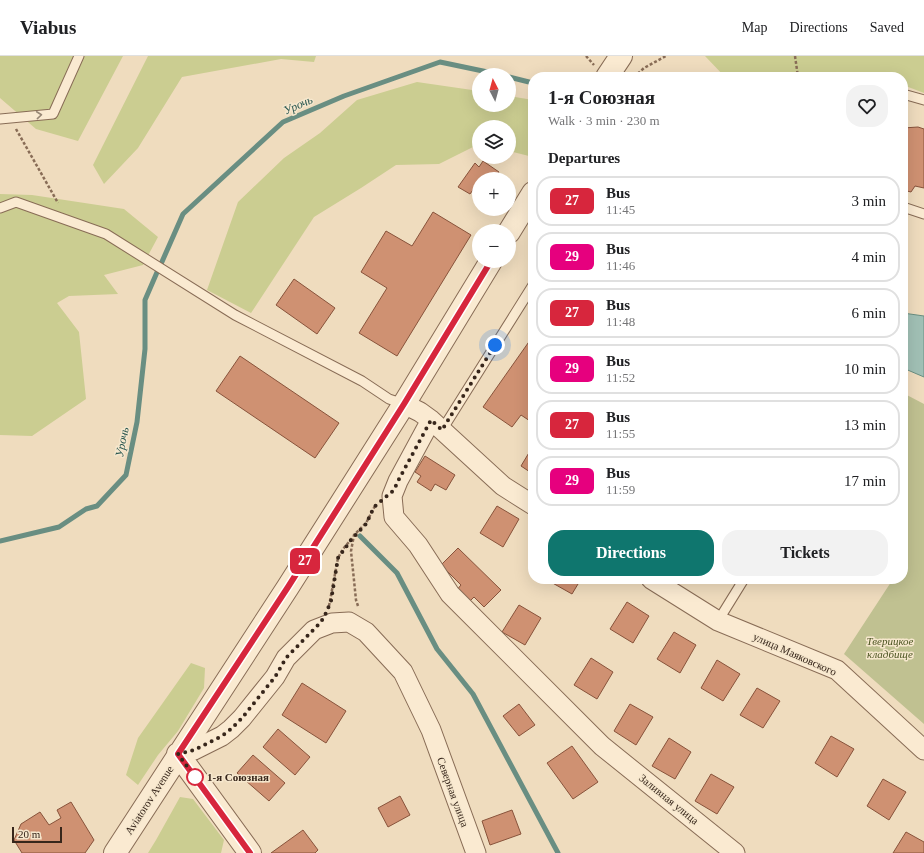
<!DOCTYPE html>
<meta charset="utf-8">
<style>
:root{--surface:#fff;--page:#f2f2f2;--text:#202124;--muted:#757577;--line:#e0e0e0;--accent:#0f766e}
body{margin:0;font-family:Georgia,serif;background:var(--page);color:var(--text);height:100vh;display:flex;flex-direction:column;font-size:15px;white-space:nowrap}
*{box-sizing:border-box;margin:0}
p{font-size:13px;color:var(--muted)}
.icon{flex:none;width:22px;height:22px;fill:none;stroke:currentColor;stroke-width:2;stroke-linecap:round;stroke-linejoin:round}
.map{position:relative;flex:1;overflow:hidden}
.sheet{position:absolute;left:528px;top:16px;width:380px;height:512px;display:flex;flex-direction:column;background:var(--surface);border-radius:16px;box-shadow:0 4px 16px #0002}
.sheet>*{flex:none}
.badge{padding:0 8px;border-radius:6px;font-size:14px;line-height:26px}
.needle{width:26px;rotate:354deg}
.fabs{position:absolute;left:472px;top:12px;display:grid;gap:8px}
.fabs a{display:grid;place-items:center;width:44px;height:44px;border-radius:50%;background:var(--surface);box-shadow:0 4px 16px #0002;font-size:20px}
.scale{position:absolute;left:12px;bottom:10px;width:50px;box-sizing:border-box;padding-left:4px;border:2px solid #37261b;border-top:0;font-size:11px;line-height:14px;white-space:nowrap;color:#37261b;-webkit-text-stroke:3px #f6e7cd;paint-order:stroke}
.you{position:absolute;width:20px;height:20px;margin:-10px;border:3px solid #fff;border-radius:50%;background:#1a73e8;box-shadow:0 0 0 6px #1a73e833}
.map>.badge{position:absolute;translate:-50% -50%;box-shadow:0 0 0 2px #fff}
h2{padding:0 20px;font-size:15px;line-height:36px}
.round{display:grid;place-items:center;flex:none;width:42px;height:42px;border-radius:16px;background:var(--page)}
.summary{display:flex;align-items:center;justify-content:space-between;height:68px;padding:0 20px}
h1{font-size:19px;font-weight:700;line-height:30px}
.cta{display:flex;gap:8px;margin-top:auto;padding:8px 20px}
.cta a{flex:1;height:46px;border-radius:16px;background:var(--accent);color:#fff;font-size:16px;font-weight:700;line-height:46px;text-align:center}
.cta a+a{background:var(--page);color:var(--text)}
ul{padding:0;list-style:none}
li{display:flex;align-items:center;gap:12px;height:50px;margin:0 8px 6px;padding:0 12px;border:2px solid var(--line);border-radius:16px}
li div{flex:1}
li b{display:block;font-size:15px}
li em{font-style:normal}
li .badge{min-width:44px;font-weight:700;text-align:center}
header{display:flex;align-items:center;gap:24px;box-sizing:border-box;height:56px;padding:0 20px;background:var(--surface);border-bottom:1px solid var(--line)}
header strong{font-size:19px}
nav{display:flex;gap:22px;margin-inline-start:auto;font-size:14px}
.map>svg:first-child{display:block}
.green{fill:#cbcd91}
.cemetery{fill:#c0c191}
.water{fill:#a1c0b5;stroke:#698e82}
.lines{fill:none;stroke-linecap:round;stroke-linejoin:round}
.stream{stroke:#698e82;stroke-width:5}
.building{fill:#cf9172;stroke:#88533b}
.service-casing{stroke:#886c56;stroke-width:11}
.minor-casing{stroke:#886c56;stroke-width:21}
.tertiary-casing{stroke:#886c56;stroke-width:24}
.path{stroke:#886c56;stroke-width:2.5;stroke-dasharray:3 2;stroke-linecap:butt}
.service{stroke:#faead1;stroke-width:9}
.minor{stroke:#faead1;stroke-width:19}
.tertiary{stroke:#faead1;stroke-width:22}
.oneway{stroke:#988876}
.line-casing{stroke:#fff;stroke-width:9}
.line{stroke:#d7263d;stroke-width:6}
.walk{stroke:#37261b;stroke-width:4;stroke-dasharray:0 7.2}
.stop-dot{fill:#fff;stroke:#d7263d;stroke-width:2}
.labels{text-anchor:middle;stroke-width:3;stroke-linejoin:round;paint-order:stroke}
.park-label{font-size:11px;font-style:italic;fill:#4b5421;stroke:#f6e7cd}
.street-label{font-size:11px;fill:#37261b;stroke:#f6e7cd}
.stop-label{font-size:11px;font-weight:bold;fill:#37261b;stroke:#f6e7cd;text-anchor:start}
.water-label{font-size:12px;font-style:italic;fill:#2a5750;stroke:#f6e7cd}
</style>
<header>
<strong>Viabus</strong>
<nav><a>Map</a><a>Directions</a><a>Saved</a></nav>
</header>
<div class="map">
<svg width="924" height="797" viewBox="0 0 924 797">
<rect width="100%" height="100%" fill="#efdcbe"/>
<path class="green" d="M0,0h123l-45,85 -42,-12 -36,-31z
M148,0h168l-2,6 -33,-3 -99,18 -44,71 -34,36 -11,-19z
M705,0h219v37l-21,-8v-8h-178z
M417,26l62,9v14h30v-9l24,4v57l-24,-6v-24h-30v17l-40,20 -43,1 -35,23 -47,29 -63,96 -44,-23 31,-88 46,-44 36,-25 37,-33z
M0,138l32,1 92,14 34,28 -15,28 -39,10 14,19 -49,2 -12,7 22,29 7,67 -54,37 -32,-1z
M191,607l14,5 -1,20 -26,43 -20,24 -20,30 -12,-10 12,-37z
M180,741l13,2 31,41 -3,13h-73l8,-13z"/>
<path class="cemetery" d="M903,337l21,11v320l-80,-70 49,-75h10v-15l5,-7 -5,-5z"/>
<path class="water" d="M903,257l21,3v61l-21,-9z"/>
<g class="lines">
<path class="stream" d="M509,21l24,6
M161,208l22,-50 100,-92 61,-26 96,-34 62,13
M360,480l37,37 40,76 36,45 85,159
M0,485l59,-14 27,-18 11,-3 29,-31 11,-53 8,-73v-49l13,-30"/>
</g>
<path class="building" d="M918,71l6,2v59l-9,-2 -4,6 -8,-2v-62z
M483,105l16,11 -4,5 2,2h-18v11l-4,-3 -5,7 -12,-7 17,-24 4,4z
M433,156l38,23 -74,121 -38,-23 28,-45 -26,-16 25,-41 26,15z
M294,223l41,29 -18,26 -41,-29z
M533,280v87l-12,-8 -9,12 -29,-20z
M240,300l99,67 -24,35 -99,-67z
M533,390v28l-12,-8z
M425,400l30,19 -9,15 -11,-6 -4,7 -14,-9 4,-6 -6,-4z
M497,450l22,13 -16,28 -23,-14z
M458,492l43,42 -17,17 -10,-10 -6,6 -12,-12 5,-6 -20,-20z
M550,523h31l-9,15 -23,-13z
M627,546l22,14 -16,27 -23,-14z
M519,549l22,13 -16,27 -23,-13z
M674,576l22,13 -16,28 -23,-14z
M591,602l22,14 -16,27 -23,-14z
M717,604l23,14 -17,27 -22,-13z
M302,627l44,28 -20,32 -44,-28z
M757,632l23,13 -17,27 -23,-13z
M519,648l16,21 -16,11 -16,-20z
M630,648l23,13 -17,28 -22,-14z
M278,673l32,28 -15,18 -32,-28z
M831,680l23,13 -17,28 -22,-14z
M669,682l22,14 -16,27 -23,-13z
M572,690l26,36 -25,17 -26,-36z
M253,699l32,28 -16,18 -32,-28z
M711,718l23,13 -17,27 -22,-13z
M883,723l23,13 -17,28 -22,-14z
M400,740l10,19 -22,12 -10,-19z
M71,746l23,38 -9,13h-63l-8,-13 7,-16 19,-12 9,13 12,-7 -4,-8z
M512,754l9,24 -31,11 -8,-24z
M303,774l15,20 -3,3h-44z
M906,776l18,10v11h-31z"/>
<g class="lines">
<g class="service-casing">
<path id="service" d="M903,38l21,6
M0,63l53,-5 26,-58
M903,151l21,7
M0,152l16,-6 90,32 129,81 127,66 27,18 15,5
M442,374l91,-145
M718,565l26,-42"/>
</g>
<g class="minor-casing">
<path id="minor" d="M404,348l16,8 11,8 72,66 30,19
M431,364l-33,61 -6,15 2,21 24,28 32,49 152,152 133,107
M651,523l67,42 119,49 87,80
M178,698l16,-4 28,-14 9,-7 11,-11 33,-41 11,-19 28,-28 18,-7 17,-1 17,10 37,40 28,58 45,123"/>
</g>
<g class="tertiary-casing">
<path id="tertiary" d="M607,21l14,-21
M509,176l24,-39
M178,698l72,99
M115,797l173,-266 116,-183 87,-143"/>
</g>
<path class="path" d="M586,0l8,9
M795,0l3,21
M634,21l10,-9 22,-12
M16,73l42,74
M329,550l9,-48 5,-9 10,-12
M358,550l-2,-6 -5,-49 3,-16 12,-12 9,-17"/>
<use href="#service" class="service"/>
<use href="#minor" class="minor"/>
<use href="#tertiary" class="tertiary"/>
</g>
<defs><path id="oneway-chevron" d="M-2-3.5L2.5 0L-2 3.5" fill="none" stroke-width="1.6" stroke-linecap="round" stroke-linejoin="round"/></defs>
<use class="oneway" href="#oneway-chevron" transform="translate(39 59) rotate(-6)"/>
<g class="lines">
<g class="line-casing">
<path id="line" d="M250,797l-72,-99 110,-167 116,-183 87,-143"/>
</g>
<use href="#line" class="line"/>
<path class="walk" d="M195,721l-17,-23 16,-4 28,-14 9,-7 11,-11 33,-41 11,-19 35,-36 5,-9 5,-12 7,-43 13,-18 15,-16 8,-17 20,-17 4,-9 33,-61 11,10 53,-85"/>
</g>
<circle class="stop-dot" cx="195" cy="721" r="8"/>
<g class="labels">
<g class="park-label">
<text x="890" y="589">Тверицкое<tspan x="890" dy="13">кладбище</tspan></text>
</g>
<g class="street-label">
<text transform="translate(795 598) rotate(24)" y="4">улица Маяковского</text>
<text transform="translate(453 736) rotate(70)" y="4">Северная улица</text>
<text transform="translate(669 743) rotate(39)" y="4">Заливная улица</text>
<text transform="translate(149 744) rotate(-57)" y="4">Aviatorov Avenue</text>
</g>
<g class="stop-label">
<text x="207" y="725">1-я Союзная</text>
</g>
<g class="water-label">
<text transform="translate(298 49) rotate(-24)" y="4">Урочь</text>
<text transform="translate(122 386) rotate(-79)" y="4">Урочь</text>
</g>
</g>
</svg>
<div class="fabs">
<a><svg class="needle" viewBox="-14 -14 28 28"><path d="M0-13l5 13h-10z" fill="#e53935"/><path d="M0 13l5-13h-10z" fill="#757577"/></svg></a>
<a><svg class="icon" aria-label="layers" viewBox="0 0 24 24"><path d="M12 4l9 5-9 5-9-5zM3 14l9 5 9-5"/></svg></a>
<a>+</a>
<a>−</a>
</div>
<div class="scale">20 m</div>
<div class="you" style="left:495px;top:289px"></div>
<b class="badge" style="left:305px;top:505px;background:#d7263d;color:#fff">27</b>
<section class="sheet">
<div class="summary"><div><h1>1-я Союзная</h1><p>Walk · 3 min · 230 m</p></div><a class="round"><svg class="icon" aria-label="heart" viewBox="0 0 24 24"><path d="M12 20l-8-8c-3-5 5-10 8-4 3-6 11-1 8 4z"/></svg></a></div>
<h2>Departures</h2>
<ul>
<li><span class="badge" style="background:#d7263d;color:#fff">27</span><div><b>Bus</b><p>11:45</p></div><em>3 min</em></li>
<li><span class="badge" style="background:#e6007e;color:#fff">29</span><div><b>Bus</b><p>11:46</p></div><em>4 min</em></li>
<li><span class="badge" style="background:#d7263d;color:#fff">27</span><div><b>Bus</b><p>11:48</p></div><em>6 min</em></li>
<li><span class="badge" style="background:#e6007e;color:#fff">29</span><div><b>Bus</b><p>11:52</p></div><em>10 min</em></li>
<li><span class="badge" style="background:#d7263d;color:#fff">27</span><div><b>Bus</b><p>11:55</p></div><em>13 min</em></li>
<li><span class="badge" style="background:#e6007e;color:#fff">29</span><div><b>Bus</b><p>11:59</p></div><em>17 min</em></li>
</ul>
<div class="cta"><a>Directions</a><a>Tickets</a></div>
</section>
</div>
